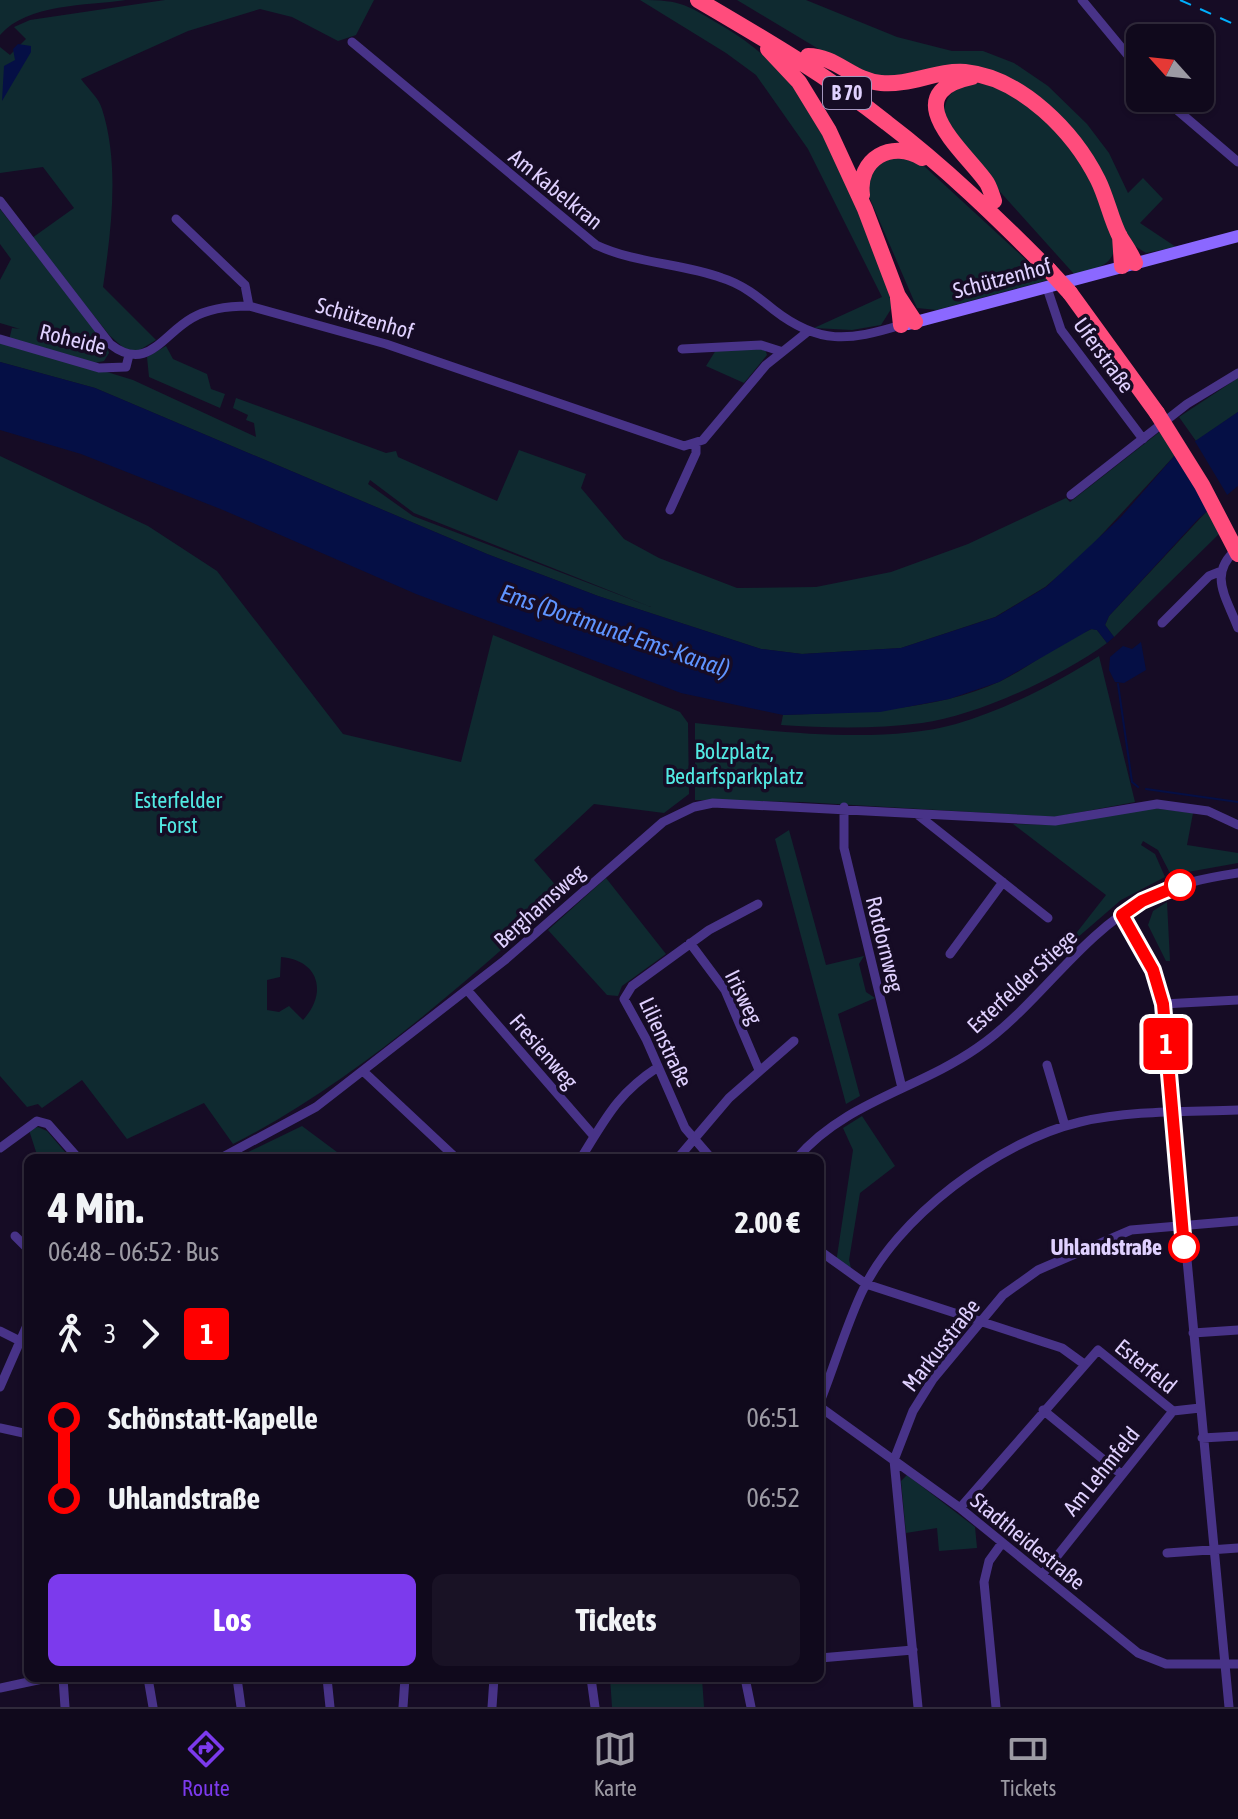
<!DOCTYPE html>
<html lang="de">
<meta charset="utf-8">
<style>
:root{--surface:#10091c;--page:#191225;--text:#f1f3f6;--muted:#9c9aa3;--line:#302a3b;--accent:#7c3aed}
body{margin:0;font-family:"Asap Condensed",sans-serif;background:var(--page);color:var(--text);height:100vh;display:flex;flex-direction:column;font-size:30px;white-space:nowrap}
*{box-sizing:border-box;margin:0}
p{font-size:26px;color:var(--muted)}
.icon{flex:none;width:44px;height:44px;fill:none;stroke:currentColor;stroke-width:2;stroke-linecap:round;stroke-linejoin:round}
.map{position:relative;flex:1;overflow:hidden}
.sheet{position:absolute;left:24px;top:1154px;width:800px;height:528px;display:flex;flex-direction:column;background:var(--surface);border-radius:12px;box-shadow:0 2px 6px #0004,0 0 0 2px var(--line)}
.sheet>*{flex:none}
.badge{padding:0 16px;border-radius:6px;font-size:28px;line-height:52px}
.needle{width:52px;rotate:297deg}
.fabs{position:absolute;left:1126px;top:24px;display:grid;gap:16px}
.fabs a{display:grid;place-items:center;width:88px;height:88px;border-radius:12px;background:var(--surface);box-shadow:0 2px 6px #0004,0 0 0 2px var(--line);font-size:40px}
.map>.badge{position:absolute;translate:-50% -50%;box-shadow:0 0 0 4px #fff}
.legs{display:flex;align-items:center;gap:12px;height:88px;padding:0 24px;font-size:26px}
.legs p{margin-inline-start:auto}
.head{display:flex;align-items:center;justify-content:space-between;height:136px;padding:0 24px}
h1{font-size:44px;font-weight:700;line-height:60px}
.action{display:flex;gap:16px;margin-top:auto;padding:16px 24px}
.action a{flex:1;height:92px;border-radius:12px;background:var(--accent);color:#fff;font-size:32px;font-weight:700;line-height:92px;text-align:center}
.action a+a{background:var(--page);color:var(--text)}
ul{padding:0 24px;list-style:none}
li{display:flex;align-items:center;gap:28px;height:80px;font-size:30px}
li i{display:grid;place-items:center;width:12px;height:100%;margin:0 10px;background:currentColor}
li i::after{content:'';width:20px;height:20px;margin:-10px;border:6px solid;border-radius:50%;background:var(--surface)}
li p{margin-inline-start:auto}
li:first-child i{background:linear-gradient(#0000 50%,currentColor 0)}
li:last-child i{background:linear-gradient(currentColor 50%,#0000 0)}
.dock{display:flex;justify-content:space-around;align-items:center;height:112px;border-top:2px solid var(--line);background:var(--surface);font-size:22px;color:var(--muted)}
.dock a{display:grid;justify-items:center;gap:4px}
.dock .on{color:var(--accent)}
.map>svg:first-child{display:block}
.green{fill:#0f2a30;fill-rule:evenodd}
.water{fill:#050f45}
.pier{fill:#160c25}
.lines{fill:none;stroke-linecap:round;stroke-linejoin:round}
.stream{stroke:#050f45;stroke-width:2}
.street{stroke:#483388;stroke-width:9}
.secondary{stroke:#8b68ff;stroke-width:12}
.highway{stroke:#ff4c7c;stroke-width:16}
.rail{stroke:#00aefc;stroke-width:2;stroke-dasharray:12 10;stroke-linecap:butt}
.highway-bridge{stroke:#ff4c7c;stroke-width:16}
.line-1-casing{stroke:#fff;stroke-width:18}
.line-1{stroke:#f00;stroke-width:12}
.stop-1-dot{fill:#fff;stroke:#f00;stroke-width:4}
.labels{text-anchor:middle;stroke-width:7;stroke-linejoin:round;paint-order:stroke}
.shield{fill:#160c25;stroke:#a396be;stroke-width:2}
.shield-label{font-size:20px;font-weight:bold;fill:#e0d1ff}
.street-label{font-size:22px;fill:#e0d1ff;stroke:#160c25}
.park-label{font-size:22px;fill:#52e9e3;stroke:#160c25}
.stop-label{font-size:22px;font-weight:bold;fill:#e0d1ff;stroke:#160c25;text-anchor:end}
.water-label{font-size:24px;font-style:italic;fill:#5f94ff;stroke:#160c25}
</style>
<div class="map">
<svg width="1238" height="1707" viewBox="0 0 1238 1707">
<rect width="100%" height="100%" fill="#160c25"/>
<path class="green" d="M0,0h126c-40,6 -98,3 -126,35z
M165,0h209l-18,35 -18,6 -46,-24 -32,-8 -72,22 -107,48c7,10 18,19 21,30 18,56 9,122 1,178l53,53 -18,11 -13,-2 -15,-13 -78,-98 42,-30 -31,-41 -43,6v-126l10,8 16,-16 -12,-12 16,-7z
M640,0c44,0 46,5 84,27 95,55 125,159 163,256l6,23 -12,19 -29,5 -38,-2 68,-31 -74,-148 -52,-74 -30,-22z
M737,0h69l91,37 55,14h31l31,12 34,23 39,38 22,29 19,40 15,-15 20,21 -23,24 36,24 -30,6 -16,-10 -24,-58 -103,-110 -124,2 -42,-17z
M969,82c51,3 101,55 124,97 6,12 9,28 14,42 4,11 11,24 5,35 -7,13 -26,15 -38,18l-80,-89 -51,-68c3,-21 7,-26 26,-35z
M884,156h23l17,10 124,114 -111,30 -20,-2 -50,-116 2,-17z
M0,209l106,135 3,9 -5,8 -9,2 -86,-23 3,-12 8,1 -20,-6v-43l11,-21 -11,-15z
M0,339l133,41 123,57 -2,-14 -8,-3 2,-5 -15,-7 3,-10 150,55 10,-2 2,6 99,44 22,-51 67,24 -5,14 43,51 35,19 78,30 79,-1 75,-15 77,-28 98,-46 4,4 92,-72 14,24 -94,102 -37,31 -50,30 -94,31 -99,6 -41,-5 -163,-53 -111,-42 -392,-166 -95,-26zM370,480l44,33 237,94 -238,-91 -45,-32z
M166,346l7,13 34,15 4,15 14,5 -5,14 -71,-31 -2,-20z
M765,349l2,6 -23,28 -38,-17 10,-16z
M1238,378v34l-42,29 -17,-24z
M0,456l148,70 69,45 126,163 118,28 32,-127 187,77 8,11 1,71 -25,19 -70,-9 -60,56 30,35c-103,90 -207,186 -331,249l-29,-41 -77,36 -45,-59 -40,28 -4,-4 -11,3 -27,-31zM281,957c38,3 47,36 22,63l-14,-14 -10,6 -12,-2v-30l13,-3z
M1208,510l12,23 -106,104 -9,-12 4,-9z
M1092,629l5,1 10,13c-45,33 -130,73 -185,80 -46,6 -95,5 -141,2l2,-10c73,-3 150,-3 218,-34 30,-14 60,-41 91,-52z
M1099,656l36,146 -80,15 -253,-15 -107,-2v-77c76,8 187,22 261,1 51,-15 99,-40 143,-68z
M1152,808l41,5 -6,32 51,8v10l-67,12 -13,-25 -15,-9 -2,4 14,9 10,23 -44,23 -44,38 -3,-2 32,-41 -93,-71 44,1z
M789,830l37,135 38,-9 -5,8 7,28 9,6 -37,16 22,82 -14,8 -71,-265z
M606,878l60,76 -44,32 -4,10 -11,-1 -59,-65z
M1167,902l3,59h-4l-18,-36 5,-14z
M862,1116l33,50 -35,27 -11,67 4,16 -17,-13 17,-113 -10,-22z
M302,1126l43,32h-106l-1,-1z
M38,1127l9,4 18,21 -10,6h-17l-9,-28z
M907,1475l68,52 2,21 -38,3 -2,-23 -31,5 -5,-52z
M610,1678h92l2,29h-92z"/>
<path class="water" d="M18,44l13,2v6l-29,49 2,-35 11,-6 -2,-11z
M0,362l95,26 392,166 111,42 163,53 41,5 99,-6 95,-31 50,-30 75,-70 55,-63 62,-42v74l-39,32 -90,98 -4,9 9,12 -7,6 -10,-13 -6,-1 -92,53 -50,17 -69,13 -97,3 -102,-22 -265,-99 -193,-84 -142,-56 -81,-24z
M1141,642l5,28 -22,13 -9,-1 -6,-12 1,-13 13,-11 9,3z"/>
<path class="pier" d="M1193,438l36,60 -19,16 -36,-63z"/>
<g class="lines">
<path class="stream" d="M1118,684l14,98 6,5
M1146,789l92,13"/>
<path class="street" d="M1082,0l58,70
M352,42l244,203c41,19 85,18 126,33 20,6 36,19 52,32 45,35 75,31 127,15
M1163,98l75,64
M0,201l110,143c37,29 52,-9 82,-26 17,-10 37,-12 57,-12l137,38 298,102 19,-6 63,-75 40,-32
M176,219l69,66 4,21
M1047,288l14,42 82,109
M0,339l99,29 27,-1 3,-12
M682,349l79,-4 19,6
M1071,495l116,-91 51,-31
M670,510l26,-57v-9
M1238,548c-31,26 -12,48 0,80
M1162,623l47,-47 10,-4
M844,807v41l58,240
M918,815l130,103
M1122,915l31,55 10,34 66,703
M690,943l35,47 34,80
M950,954l53,-72
M468,991l125,144
M1163,1004l75,-4
M1047,1065l18,61
M363,1071l93,87
M0,1148l37,-27 11,3 30,34
M221,1158l95,-51 189,-147 158,-138 31,-15 19,-4 342,18 102,-17 51,7 30,14
M581,1158c25,-40 36,-64 77,-91
M678,1158l51,-60 65,-57
M711,1158l-26,-30 -39,-89 -22,-40 8,-13 77,-56 49,-26
M797,1158c48,-56 121,-69 180,-110 61,-42 102,-113 168,-148 29,-16 61,-22 93,-27
M15,1236l13,13
M820,1251l46,33 196,64 22,16
M0,1331l18,9
M1193,1333l45,-3
M0,1387l28,-64
M820,1402c14,-35 25,-73 41,-108 34,-76 138,-153 219,-172 51,-12 106,-10 158,-12
M820,1407l140,101 178,145 28,11h72
M1043,1410l78,64
M0,1428l28,6
M1202,1438l36,-2
M960,1508l138,-158 75,61
M1167,1553l71,-5
M1042,1575l131,-164 27,-3
M820,1658l93,-8
M63,1678l2,29
M148,1678l5,29
M237,1678l4,29
M327,1678l3,29
M591,1678l4,29
M745,1678l6,29
M0,1688l47,-10
M403,1707l2,-29
M492,1707l2,-29
M918,1707l-24,-247 19,-49 20,-32 70,-84 35,-25 93,-40 107,-9
M996,1707l-12,-125 5,-21 13,-18"/>
<path class="secondary" d="M908,324l330,-88"/>
<path class="highway" d="M698,0c65,38 130,76 189,123 58,44 110,95 162,147
M768,49l31,33 30,49 36,78 33,87 17,26
M808,56c28,0 45,25 73,27 28,3 56,-13 84,-11 57,6 109,60 133,108 9,18 13,40 22,57 6,9 11,16 15,26
M972,77c-81,17 -3,78 15,106 3,5 5,12 7,18
M862,195c-5,-36 30,-56 60,-37
M1120,236l2,30
M1070,293l87,120
M898,298l3,27"/>
<path class="rail" d="M1180,0l58,26"/>
<path class="highway-bridge" d="M1049,270l21,23
M1157,413l45,72 36,69"/>
</g>
<g class="lines">
<g class="line-1-casing">
<path id="line-1" d="M1180,885l-38,16 -20,14 31,55 10,34 21,243"/>
</g>
<use href="#line-1" class="line-1"/>
</g>
<g class="stop-1-dot">
<circle cx="1180" cy="885" r="14"/>
<circle cx="1184" cy="1247" r="14"/>
</g>
<g class="labels">
<rect class="shield" x="823" y="77" width="48" height="32" rx="6"/>
<g class="shield-label">
<text x="847" y="100">B 70</text>
</g>
<g class="street-label">
<text transform="translate(556 189) rotate(39)" y="8">Am Kabelkran</text>
<text transform="translate(1002 278) rotate(-15)" y="8">Schützenhof</text>
<text transform="translate(365 318) rotate(16)" y="8">Schützenhof</text>
<text transform="translate(73 339) rotate(14)" y="8">Roheide</text>
<text transform="translate(1104 355) rotate(54)" y="8">Uferstraße</text>
<text transform="translate(539 906) rotate(-42)" y="8">Berghamsweg</text>
<text transform="translate(885 944) rotate(76)" y="8">Rotdornweg</text>
<text transform="translate(1022 981) rotate(-43)" y="8">Esterfelder Stiege</text>
<text transform="translate(744 997) rotate(64)" y="8">Irisweg</text>
<text transform="translate(666 1042) rotate(65)" y="8">Lilienstraße</text>
<text transform="translate(544 1051) rotate(49)" y="8">Fresienweg</text>
<text transform="translate(941 1345) rotate(-52)" y="8">Markusstraße</text>
<text transform="translate(1146 1366) rotate(39)" y="8">Esterfeld</text>
<text transform="translate(1101 1471) rotate(-51)" y="8">Am Lehmfeld</text>
<text transform="translate(1028 1541) rotate(39)" y="8">Stadtheidestraße</text>
</g>
<g class="park-label">
<text x="734" y="759">Bolzplatz,<tspan x="734" dy="25">Bedarfsparkplatz</tspan></text>
<text x="178" y="808">Esterfelder<tspan x="178" dy="25">Forst</tspan></text>
</g>
<g class="stop-label">
<text x="1162" y="1255">Uhlandstraße</text>
</g>
<g class="water-label">
<text transform="translate(615 631) rotate(19)" y="8">Ems (Dortmund-Ems-Kanal)</text>
</g>
</g>
</svg>
<div class="fabs">
<a><svg class="needle" viewBox="-14 -14 28 28"><path d="M0-13l5 13h-10z" fill="#e53935"/><path d="M0 13l5-13h-10z" fill="#9c9aa3"/></svg></a>
</div>
<b class="badge" style="left:1166px;top:1044px;background:#f00;color:#fff">1</b>
<section class="sheet">
<div class="head"><div><h1>4 Min.</h1><p>06:48 – 06:52 · Bus</p></div><b>2.00 €</b></div>
<div class="legs"><svg class="icon" aria-label="walk" viewBox="0 0 24 24"><circle cx="13" cy="4" r="2"/><path d="M13 8l-2 6 4 7M11 14l-3 7M7 12l3-4h3l4 4"/></svg>3<svg class="icon" aria-label="forward" viewBox="0 0 24 24"><path d="M9 5l7 7-7 7"/></svg><b class="badge" style="background:#f00;color:#fff">1</b></div>
<ul>
<li><i style="color:#f00"></i><b>Schönstatt-Kapelle</b><p>06:51</p></li>
<li><i style="color:#f00"></i><b>Uhlandstraße</b><p>06:52</p></li>
</ul>
<div class="action"><a>Los</a><a>Tickets</a></div>
</section>
</div>
<nav class="dock">
<a class="on"><svg class="icon" aria-label="directions" viewBox="0 0 24 24"><path d="M12 3l9 9-9 9-9-9zM9 14v-3h6M13 9l2 2-2 2"/></svg>Route</a>
<a><svg class="icon" aria-label="map" viewBox="0 0 24 24"><path d="M3 6l6-2 6 2 6-2v14l-6 2-6-2-6 2zM9 4v14M15 6v14"/></svg>Karte</a>
<a><svg class="icon" aria-label="tickets" viewBox="0 0 24 24"><path d="M3 7h18v10H3zM15 7v10"/></svg>Tickets</a>
</nav>
